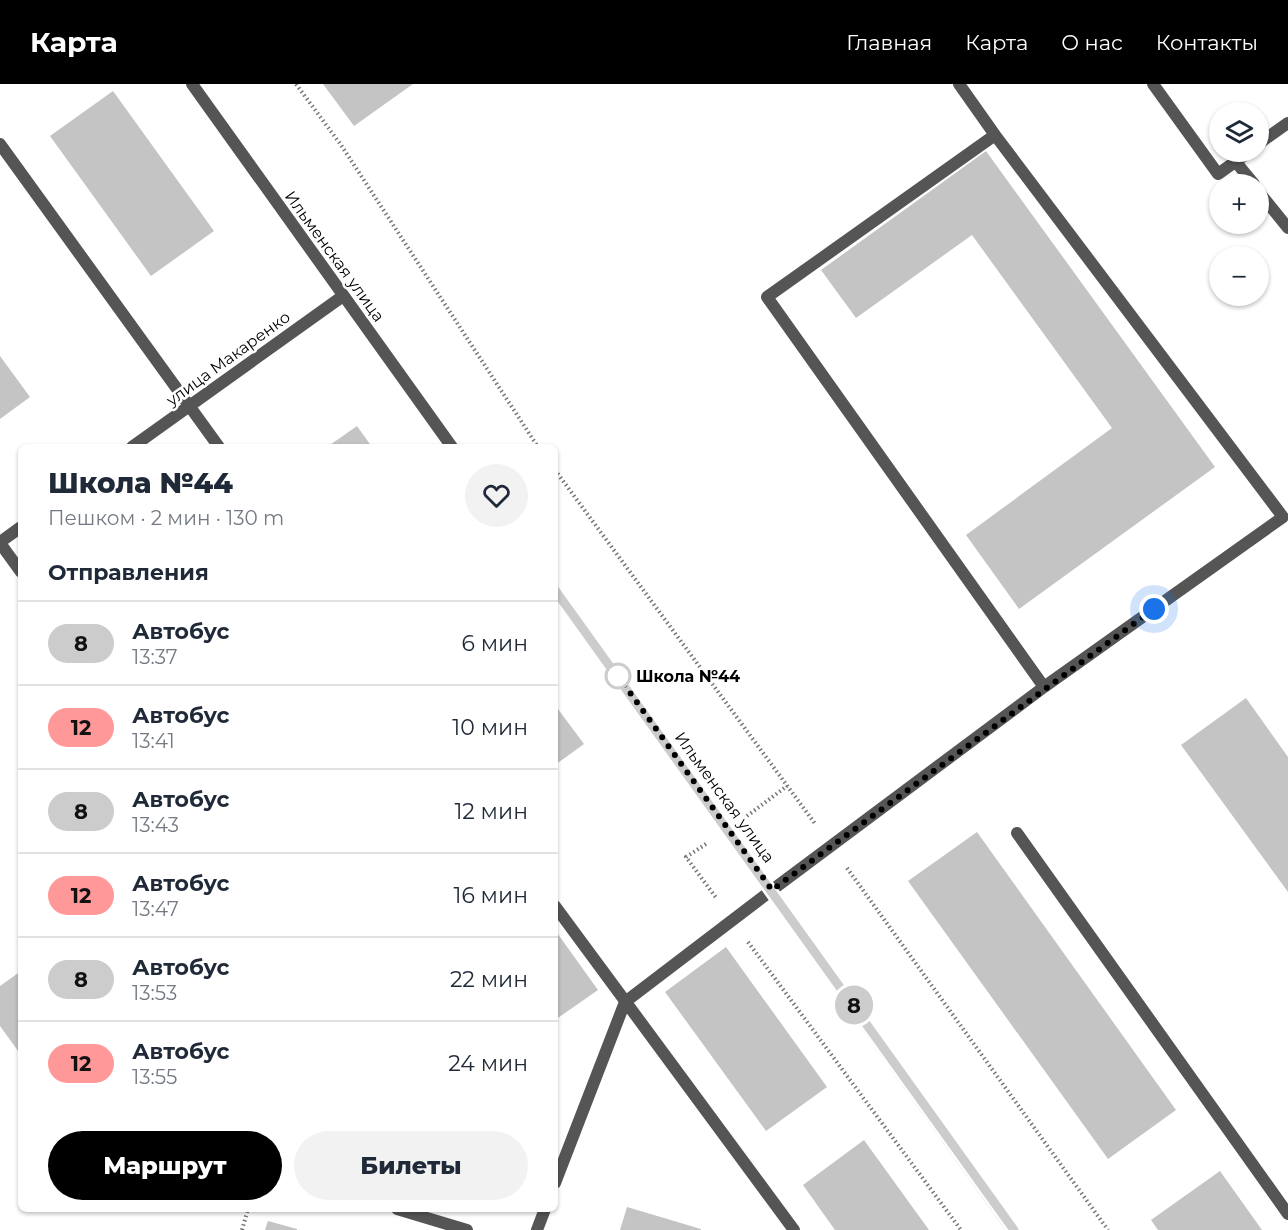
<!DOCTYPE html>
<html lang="ru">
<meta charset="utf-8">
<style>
:root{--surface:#fff;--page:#f2f2f3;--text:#1f2937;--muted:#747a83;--line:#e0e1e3;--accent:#000}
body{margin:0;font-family:Montserrat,sans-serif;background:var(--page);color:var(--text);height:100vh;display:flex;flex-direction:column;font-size:22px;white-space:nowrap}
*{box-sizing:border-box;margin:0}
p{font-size:20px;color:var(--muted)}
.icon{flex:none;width:33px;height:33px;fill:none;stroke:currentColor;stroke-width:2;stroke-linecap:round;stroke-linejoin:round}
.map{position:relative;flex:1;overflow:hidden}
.sheet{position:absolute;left:18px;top:360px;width:540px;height:768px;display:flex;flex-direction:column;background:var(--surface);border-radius:9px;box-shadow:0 2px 4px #0004}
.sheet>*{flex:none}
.badge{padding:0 12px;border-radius:20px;font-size:21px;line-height:39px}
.controls{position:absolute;left:1209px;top:18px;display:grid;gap:12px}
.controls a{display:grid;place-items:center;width:60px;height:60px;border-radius:50%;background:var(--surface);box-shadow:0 2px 4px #0004;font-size:30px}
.you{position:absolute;width:30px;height:30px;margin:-15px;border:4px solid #fff;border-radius:50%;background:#1a73e8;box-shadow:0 0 0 9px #1a73e833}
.map>.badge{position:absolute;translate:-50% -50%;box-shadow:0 0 0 3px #fff}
h2{padding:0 30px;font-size:22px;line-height:54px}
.round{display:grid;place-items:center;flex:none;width:63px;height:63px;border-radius:32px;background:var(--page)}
.summary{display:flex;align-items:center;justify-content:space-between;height:102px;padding:0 30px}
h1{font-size:28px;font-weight:800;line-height:45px}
.action{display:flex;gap:12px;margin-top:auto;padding:12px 30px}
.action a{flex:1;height:69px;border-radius:36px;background:var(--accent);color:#fff;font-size:24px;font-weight:800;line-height:69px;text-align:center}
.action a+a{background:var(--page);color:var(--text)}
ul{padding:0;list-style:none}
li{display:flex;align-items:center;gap:18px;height:84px;padding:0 30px;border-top:2px solid var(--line)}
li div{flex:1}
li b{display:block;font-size:22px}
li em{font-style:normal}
li .badge{min-width:66px;font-weight:700;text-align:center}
header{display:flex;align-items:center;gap:36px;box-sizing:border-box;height:84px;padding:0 30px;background:var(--accent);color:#fff}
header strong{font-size:28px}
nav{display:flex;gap:33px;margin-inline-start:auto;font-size:21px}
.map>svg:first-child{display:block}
.building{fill:#c4c4c4}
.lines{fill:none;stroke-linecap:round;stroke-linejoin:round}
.path{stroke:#777;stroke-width:4;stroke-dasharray:1.5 3;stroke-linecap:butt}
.lane{stroke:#555;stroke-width:12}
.street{stroke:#555;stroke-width:12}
.line-casing{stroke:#fff;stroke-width:14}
.line{stroke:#ccc;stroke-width:9}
.walk{stroke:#000;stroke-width:6;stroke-dasharray:0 10.8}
.stop-dot{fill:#fff;stroke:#ccc;stroke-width:3}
.labels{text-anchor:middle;stroke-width:5;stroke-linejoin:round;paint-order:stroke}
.street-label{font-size:16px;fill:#000;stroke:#fff}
.stop-label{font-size:16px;font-weight:bold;fill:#000;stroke:#fff;text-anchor:start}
</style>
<header>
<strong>Карта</strong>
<nav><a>Главная</a><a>Карта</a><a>О нас</a><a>Контакты</a></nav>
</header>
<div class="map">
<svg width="1288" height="1146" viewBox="0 0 1288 1146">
<rect width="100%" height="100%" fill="#fff"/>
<path class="building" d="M323,0h90l-59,42z
M113,7l101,140 -63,45 -101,-140z
M986,67l229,316 -196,142 -53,-74 146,-107 -140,-193 -116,83 -35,-48z
M0,272l30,41 -30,22z
M357,342l15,21h-45z
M1246,614l42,59v135l-107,-147z
M555,621l29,39 -29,21z
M977,748l199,278 -68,49 -200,-278z
M555,846l43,60 -43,30z
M726,863l101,140 -61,44 -101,-139z
M21,887v84l-21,-29v-40z
M864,1056l65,90h-94l-32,-45z
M1220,1087l42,59h-104l-7,-10z
M627,1123l74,22v1h-81z
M268,1137l29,8v1h-32z"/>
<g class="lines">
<path class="path" d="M296,0l45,61 197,302
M555,386l261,355
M747,732l40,-30
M706,760l-20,13 31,42
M847,784l261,362
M748,858l213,288
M242,1146l6,-21"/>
<path class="lane" d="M959,0l36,51
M1153,0l65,90 31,-22
M0,60l219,303
M1258,60l30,-21
M1235,77l19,23
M1258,107l30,37
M0,459l21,29
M1017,749l271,381
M555,822l239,324
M555,1099l70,-181 147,-112 272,-203 239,-170 -288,-382 -228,162 277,390
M397,1125l70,21
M537,1146l8,-21"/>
<path class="street" d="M192,0l260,363
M132,363l211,-151
M0,458l21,-15
M555,506l458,640"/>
</g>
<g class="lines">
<g class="line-casing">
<path id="line" d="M555,506l459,640"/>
</g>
<use href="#line" class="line"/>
<path class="walk" d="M618,592l154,214 382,-281"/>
</g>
<circle class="stop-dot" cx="618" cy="592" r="12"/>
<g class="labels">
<g class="street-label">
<text transform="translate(335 172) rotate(54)" y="6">Ильменская улица</text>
<text transform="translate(228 274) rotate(-36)" y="6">улица Макаренко</text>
<text transform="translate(725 713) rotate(54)" y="6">Ильменская улица</text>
</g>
<g class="stop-label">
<text x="636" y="598">Школа №44</text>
</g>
</g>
</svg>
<div class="controls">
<a><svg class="icon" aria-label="layers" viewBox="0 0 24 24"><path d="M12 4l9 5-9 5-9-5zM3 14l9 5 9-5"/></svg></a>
<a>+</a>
<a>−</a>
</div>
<div class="you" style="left:1154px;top:525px"></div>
<b class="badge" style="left:854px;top:921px;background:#ccc;color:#111">8</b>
<section class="sheet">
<div class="summary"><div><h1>Школа №44</h1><p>Пешком · 2 мин · 130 m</p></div><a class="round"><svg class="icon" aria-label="heart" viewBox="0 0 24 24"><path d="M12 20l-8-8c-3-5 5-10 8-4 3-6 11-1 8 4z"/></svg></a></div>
<h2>Отправления</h2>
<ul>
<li><span class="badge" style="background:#ccc;color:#111">8</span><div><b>Автобус</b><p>13:37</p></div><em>6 мин</em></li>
<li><span class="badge" style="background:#f99;color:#111">12</span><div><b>Автобус</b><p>13:41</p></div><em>10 мин</em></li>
<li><span class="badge" style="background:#ccc;color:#111">8</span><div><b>Автобус</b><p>13:43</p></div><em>12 мин</em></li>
<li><span class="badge" style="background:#f99;color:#111">12</span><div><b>Автобус</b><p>13:47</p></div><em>16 мин</em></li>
<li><span class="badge" style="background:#ccc;color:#111">8</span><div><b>Автобус</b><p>13:53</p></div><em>22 мин</em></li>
<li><span class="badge" style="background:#f99;color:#111">12</span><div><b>Автобус</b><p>13:55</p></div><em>24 мин</em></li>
</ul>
<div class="action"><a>Маршрут</a><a>Билеты</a></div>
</section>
</div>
